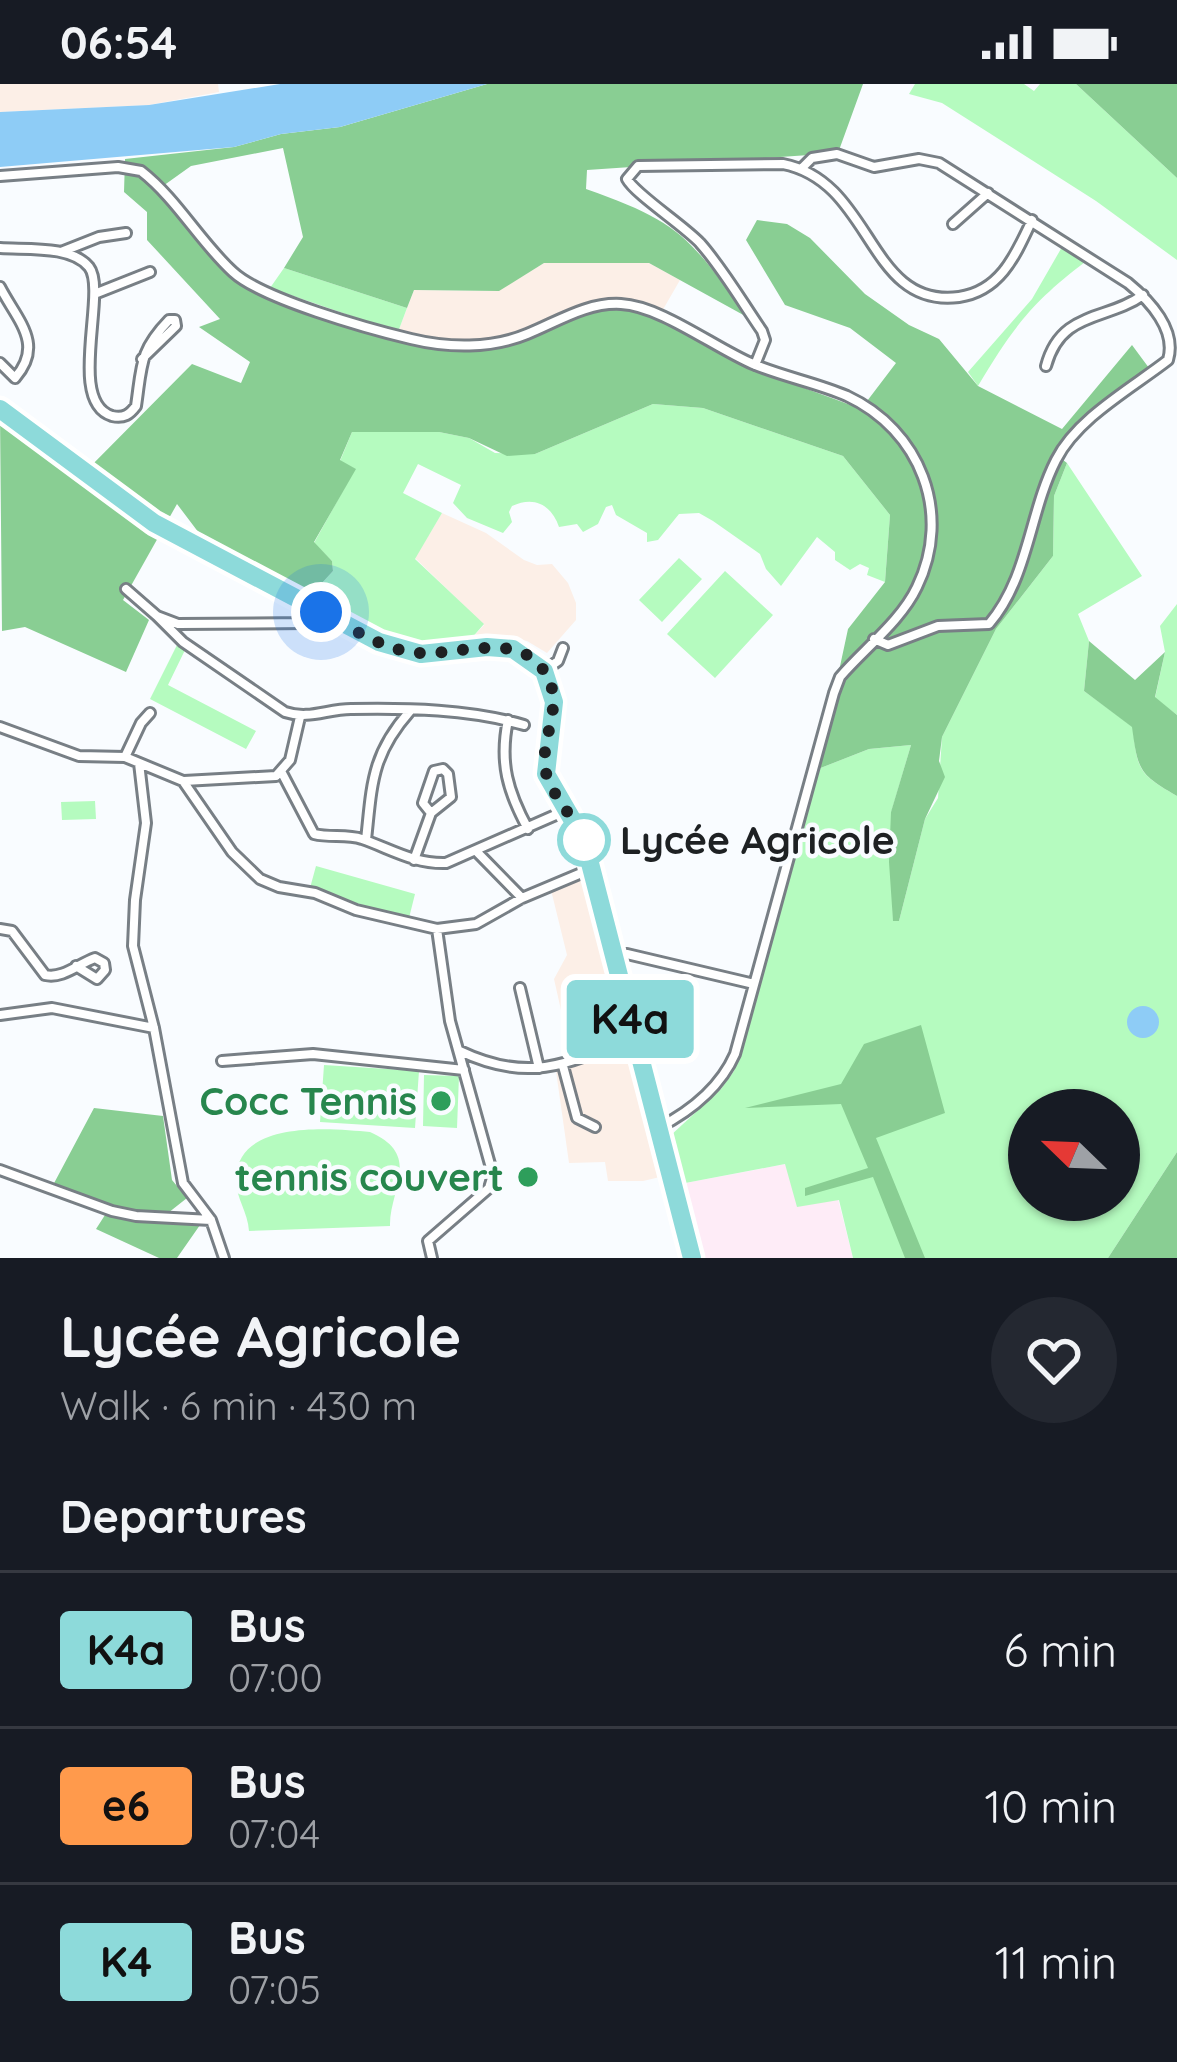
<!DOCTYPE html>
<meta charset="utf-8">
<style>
:root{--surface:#171b24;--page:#242831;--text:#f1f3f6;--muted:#9ea1a6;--line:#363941}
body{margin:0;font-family:Quicksand,sans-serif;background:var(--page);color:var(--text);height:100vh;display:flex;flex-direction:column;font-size:45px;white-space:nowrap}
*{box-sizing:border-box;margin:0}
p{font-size:39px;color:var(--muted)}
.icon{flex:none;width:66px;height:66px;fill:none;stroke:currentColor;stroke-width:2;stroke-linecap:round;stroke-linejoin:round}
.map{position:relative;height:1174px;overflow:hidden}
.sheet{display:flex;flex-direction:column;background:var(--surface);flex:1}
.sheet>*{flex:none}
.badge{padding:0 24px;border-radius:9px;font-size:42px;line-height:78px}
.needle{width:78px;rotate:293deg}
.tools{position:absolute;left:1008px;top:1005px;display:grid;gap:24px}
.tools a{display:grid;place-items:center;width:132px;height:132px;border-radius:50%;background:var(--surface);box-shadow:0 3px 9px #0004;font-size:60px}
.you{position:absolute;width:60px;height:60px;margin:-30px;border:9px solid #fff;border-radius:50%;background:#1a73e8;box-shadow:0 0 0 18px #1a73e833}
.map>.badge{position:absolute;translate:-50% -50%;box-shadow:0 0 0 6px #fff}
h2{padding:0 60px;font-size:45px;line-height:108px}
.round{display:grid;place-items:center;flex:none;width:126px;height:126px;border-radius:63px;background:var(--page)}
.head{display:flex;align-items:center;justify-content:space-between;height:204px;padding:0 60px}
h1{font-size:57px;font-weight:700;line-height:90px}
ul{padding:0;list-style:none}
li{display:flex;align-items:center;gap:36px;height:156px;padding:0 60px;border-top:3px solid var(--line)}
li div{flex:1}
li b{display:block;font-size:45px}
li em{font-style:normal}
li .badge{min-width:132px;font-weight:700;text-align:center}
.status{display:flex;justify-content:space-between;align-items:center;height:84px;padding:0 60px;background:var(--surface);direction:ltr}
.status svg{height:33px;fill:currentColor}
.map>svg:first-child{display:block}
.commercial{fill:#feecf7}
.industrial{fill:#fcefe7}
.green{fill:#b5fbbf;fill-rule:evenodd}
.forest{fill:#89ce93}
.water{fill:#8eccf6}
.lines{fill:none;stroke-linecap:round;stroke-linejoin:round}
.minor-casing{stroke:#787f85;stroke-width:14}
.major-casing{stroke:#787f85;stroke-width:15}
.minor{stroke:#fff;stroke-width:8}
.major{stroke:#fff;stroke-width:9}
.line-casing{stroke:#fff;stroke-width:27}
.line{stroke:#8ddada;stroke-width:18}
.walk{stroke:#1e2123;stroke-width:12;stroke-dasharray:0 21.6}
.stop-dot{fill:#fff;stroke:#8ddada;stroke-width:6}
.leisure-dot{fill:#2e9e5b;stroke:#f9fcff;stroke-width:4.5}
.labels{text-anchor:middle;stroke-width:9;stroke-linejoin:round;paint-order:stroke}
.stop-label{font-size:39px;font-weight:bold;fill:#1e2123;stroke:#f9fcff;text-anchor:start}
.leisure-label{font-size:39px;font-weight:bold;fill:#27864d;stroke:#f9fcff;text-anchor:end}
</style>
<div class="status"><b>06:54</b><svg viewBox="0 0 49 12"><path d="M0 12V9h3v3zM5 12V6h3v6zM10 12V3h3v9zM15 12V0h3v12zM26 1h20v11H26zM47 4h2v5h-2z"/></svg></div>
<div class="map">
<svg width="1177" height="1174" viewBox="0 0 1177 1174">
<rect width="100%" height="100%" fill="#f9fcff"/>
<path class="commercial" d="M786,1080l52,35 15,59h-155l-18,-74z"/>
<path class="industrial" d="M0,0h218l1,8 -70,13 -149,7z
M544,179h105l31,17 -19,33 -43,-15 -44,10 -55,24 -35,9h-36l-50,-9 16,-42 84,1z
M442,429l44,20 38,27 13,5 15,-1 16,19 8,20v17l-29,33 -20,-12 -22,-5 -35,4 14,-15 -69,-67z
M586,790l6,47 68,256 -17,4h-35l-3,-19 -36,1 -14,-99 17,-5 -18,-80 13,-24 -16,-65z"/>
<path class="green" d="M915,0h109l10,7 6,-7h36l101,94v82l-81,-59 -154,-98 -33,-9z
M1062,163l23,15c-54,41 -73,67 -107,124l-10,-14 64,-73z
M284,184l123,40 -9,24 -128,-44z
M653,320l50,4 140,48 47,59 -5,67 -18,-7 2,-7 -9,-4 -10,6 -15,-10v-8l-18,-15 -36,49 -15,-17 -6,-15 -47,-33 -14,-8 -20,1 -21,26 -11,2v-9l-31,-18 -4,-10 -6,2 -8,17 -15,8 -6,-8 -18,3c-7,-21 -24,-32 -47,-21l-3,6 3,10 -9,11 -36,-15 -14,-15 8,-18 -43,-21 -15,29 39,20 -27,46 69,65 -14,16c-67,11 -102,-15 -159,-45l22,-24 -1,-10 -18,-18 41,-74 -15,-8 12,-29h87l30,6 26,15 40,1z
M1067,379l75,113 -64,38 11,27 -5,50 49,36c4,44 6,47 44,69v356l-69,106h-255l-14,-58 -42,7 -12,-43 -105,20 -10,-48 51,-47 13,-18 84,-302 51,-20 42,-4 -20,68 2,107 6,1 26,-102 13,-21 4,-61 54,-108 57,-73 1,-60zM1029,1026h90v90h-90z
M679,474l23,21 -40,43 -23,-22z
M725,487l48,44 -58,63 -48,-44z
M1177,520v111l-22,-17 10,-46 -5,-26z
M177,561l8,5 -17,35 88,46 -10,18 -96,-50z
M95,717l1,18 -34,1 -1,-18z
M316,782l99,28 -6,24 -61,-15 -38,-15z
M324,981l95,6 -4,57 -95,-6z
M424,991l35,1 -2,52 -34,-2z
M370,1048c53,23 19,58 20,94l-141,5c-1,-19 -14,-34 -13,-53 2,-58 93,-50 134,-46z"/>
<path class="forest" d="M487,0h376l-25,69 -251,17 -1,19c94,33 104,48 161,128l-98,-54h-105l-45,28 -85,-1 -7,18 -123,-40 19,-31 -20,-89 -92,18 -35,25 71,83 22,15c56,19 183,71 238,61 46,-8 91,-47 139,-41 32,4 62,28 90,42 47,23 97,40 145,58l35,-46 -46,-35 -65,-23 -39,-65 11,-20 30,4 23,14 55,56 44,31 30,14 39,47 84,43 70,-84 17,23 -72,60 -22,26 12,9 -13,33 -1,60 -57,73 -54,108 -3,24 6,16 -20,42 -26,102h-6l-4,-59 2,-50 20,-67 -42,4 -51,20 30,-140 37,-47 5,-67 -47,-59 -140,-48 -50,-4 -118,50 -28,2 -38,-18 -30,-6h-87l-12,28 16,9 -42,73 18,19 1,10 -22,24 -109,-58 -25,-33 -54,96 26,20 -23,52 -101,-45 -23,4 -2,-216 81,61 111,-112 49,19 9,-21 -51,-35 21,-8 -73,-79v-28l-23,-20 1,-33 109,-12 47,-13 59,-7z
M1076,0h101v94z
M1089,557l46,39 30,-28 -10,45 22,18v81c-38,-22 -39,-25 -45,-69l-48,-36z
M921,941l24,88 -69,25 49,120h-20l-32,-81 -68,19v-8l63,-20 -27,-64 -96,4 96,-24 23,-40z
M94,1024l69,8 9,64 15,18 -19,15 -49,-4 -67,-22z
M1177,1068v106h-69z
M105,1131l29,7 66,3 -23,33h-18l-63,-29z"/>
<path class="water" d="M280,0h207l-147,43 -59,7 -47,13 -234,20v-55l149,-7z
M1127 938a16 16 0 1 1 32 0a16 16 0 1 1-32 0Z"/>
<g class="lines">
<g class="minor-casing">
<path id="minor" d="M801,85l11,-11 25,-4 37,13 45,-8 20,4 189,120c22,18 49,47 40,77 -36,28 -91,58 -112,100 -27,53 -27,117 -67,164l-51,2 -50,19 -14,-6
M0,92l118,-9 23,4c36,28 59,71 92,101 29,27 136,57 178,67 37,9 80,10 116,-5 30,-12 60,-32 94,-30 40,2 94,44 132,60 31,13 64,19 94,32 73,34 106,117 70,191 -16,34 -53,62 -77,90l-6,16 -99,361c-15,34 -44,57 -77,74
M953,140l35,-31
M0,164c26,2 71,-3 89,19 19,24 -23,135 23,149 12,3 18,-2 24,-10 6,-40 3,-55 33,-86h6l1,6 -34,33
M61,168l38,-15 27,-4
M0,203c17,33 45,57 15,91l-15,-15
M97,209l53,-21
M755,281l10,-25 -3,-9c-20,-29 -39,-62 -62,-88 -17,-18 -65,-49 -73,-64l11,-13 145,-2c91,18 84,145 176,133 42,-6 57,-43 73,-77
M1046,282c15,-56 61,-45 97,-71
M126,505l31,27 21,8 130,-1 13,-11
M157,532l26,26 102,70c24,8 42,-3 66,-3 57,-1 118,0 173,16
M544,587l14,-10 5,-13
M508,636c-9,43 0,72 20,109
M0,643l79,29 46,1 58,24 49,71 28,27 19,8 36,6 41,17 81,19 39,-5 46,-26 69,-29
M125,673l16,-34 9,-10
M139,679l7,60 -11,77 -2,46 21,82 29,155 28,37 13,38
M443,685l5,5 3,23 -20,16 -8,-10 11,-32z
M282,689l32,61c16,4 32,0 48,5 29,10 52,25 84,24l121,-53
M184,697l92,-5 14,-16 10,-43
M366,756c6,-55 5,-85 44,-129
M477,768l45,46
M414,776l17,-47
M0,845l12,2 33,44c18,4 33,-11 50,-17l9,5 1,7 -8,9 -21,-13
M613,871l14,-1 127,30
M520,904l19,80
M0,931l52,-7 102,20
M460,967c69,33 109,13 174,-15
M222,977l91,-7 151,16
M563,982l14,52 18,9
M0,1086l112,41 24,5 75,4
M432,1174l-4,-17 61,-53 4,-13 -43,-154 -13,-92"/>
</g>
<g class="major-casing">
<path id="major" d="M0,325l154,114 225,119 42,12 66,-7 26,2 17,8 14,14 10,31 -9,57 1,15 38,66 108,418"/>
</g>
<use href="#minor" class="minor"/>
<use href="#major" class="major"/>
</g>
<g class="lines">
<g class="line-casing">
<path id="line" d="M0,325l154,114 225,119 42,12 66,-7 26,2 31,22 10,31 -8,72 38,66 108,418"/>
</g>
<use href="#line" class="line"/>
<path class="walk" d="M321,528c26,14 54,32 83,39 45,11 118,-28 144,27 15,29 -7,60 -3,90 4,26 30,49 39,72"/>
</g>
<circle class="stop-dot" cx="584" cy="756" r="24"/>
<g class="leisure-dot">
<circle cx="441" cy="1017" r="12"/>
<circle cx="528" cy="1093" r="12"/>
</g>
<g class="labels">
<g class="stop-label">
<text x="620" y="770">Lycée Agricole</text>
</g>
<g class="leisure-label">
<text x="417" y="1031">Cocc Tennis</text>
<text x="504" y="1107">tennis couvert</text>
</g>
</g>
</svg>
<div class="tools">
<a><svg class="needle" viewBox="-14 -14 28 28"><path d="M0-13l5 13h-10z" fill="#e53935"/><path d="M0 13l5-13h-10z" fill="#9ea1a6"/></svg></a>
</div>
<div class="you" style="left:321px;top:528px"></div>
<b class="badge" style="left:630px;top:935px;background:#8ddada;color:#111">K4a</b>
</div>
<section class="sheet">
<div class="head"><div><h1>Lycée Agricole</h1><p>Walk · 6 min · 430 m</p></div><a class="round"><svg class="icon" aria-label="heart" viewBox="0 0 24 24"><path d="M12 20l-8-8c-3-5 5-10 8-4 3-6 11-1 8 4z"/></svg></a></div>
<h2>Departures</h2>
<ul>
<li><span class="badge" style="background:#8ddada;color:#111">K4a</span><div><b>Bus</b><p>07:00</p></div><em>6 min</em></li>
<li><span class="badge" style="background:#ff9a4c;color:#111">e6</span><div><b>Bus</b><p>07:04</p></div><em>10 min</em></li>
<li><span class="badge" style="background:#8ddada;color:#111">K4</span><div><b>Bus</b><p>07:05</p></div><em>11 min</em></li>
</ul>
</section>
